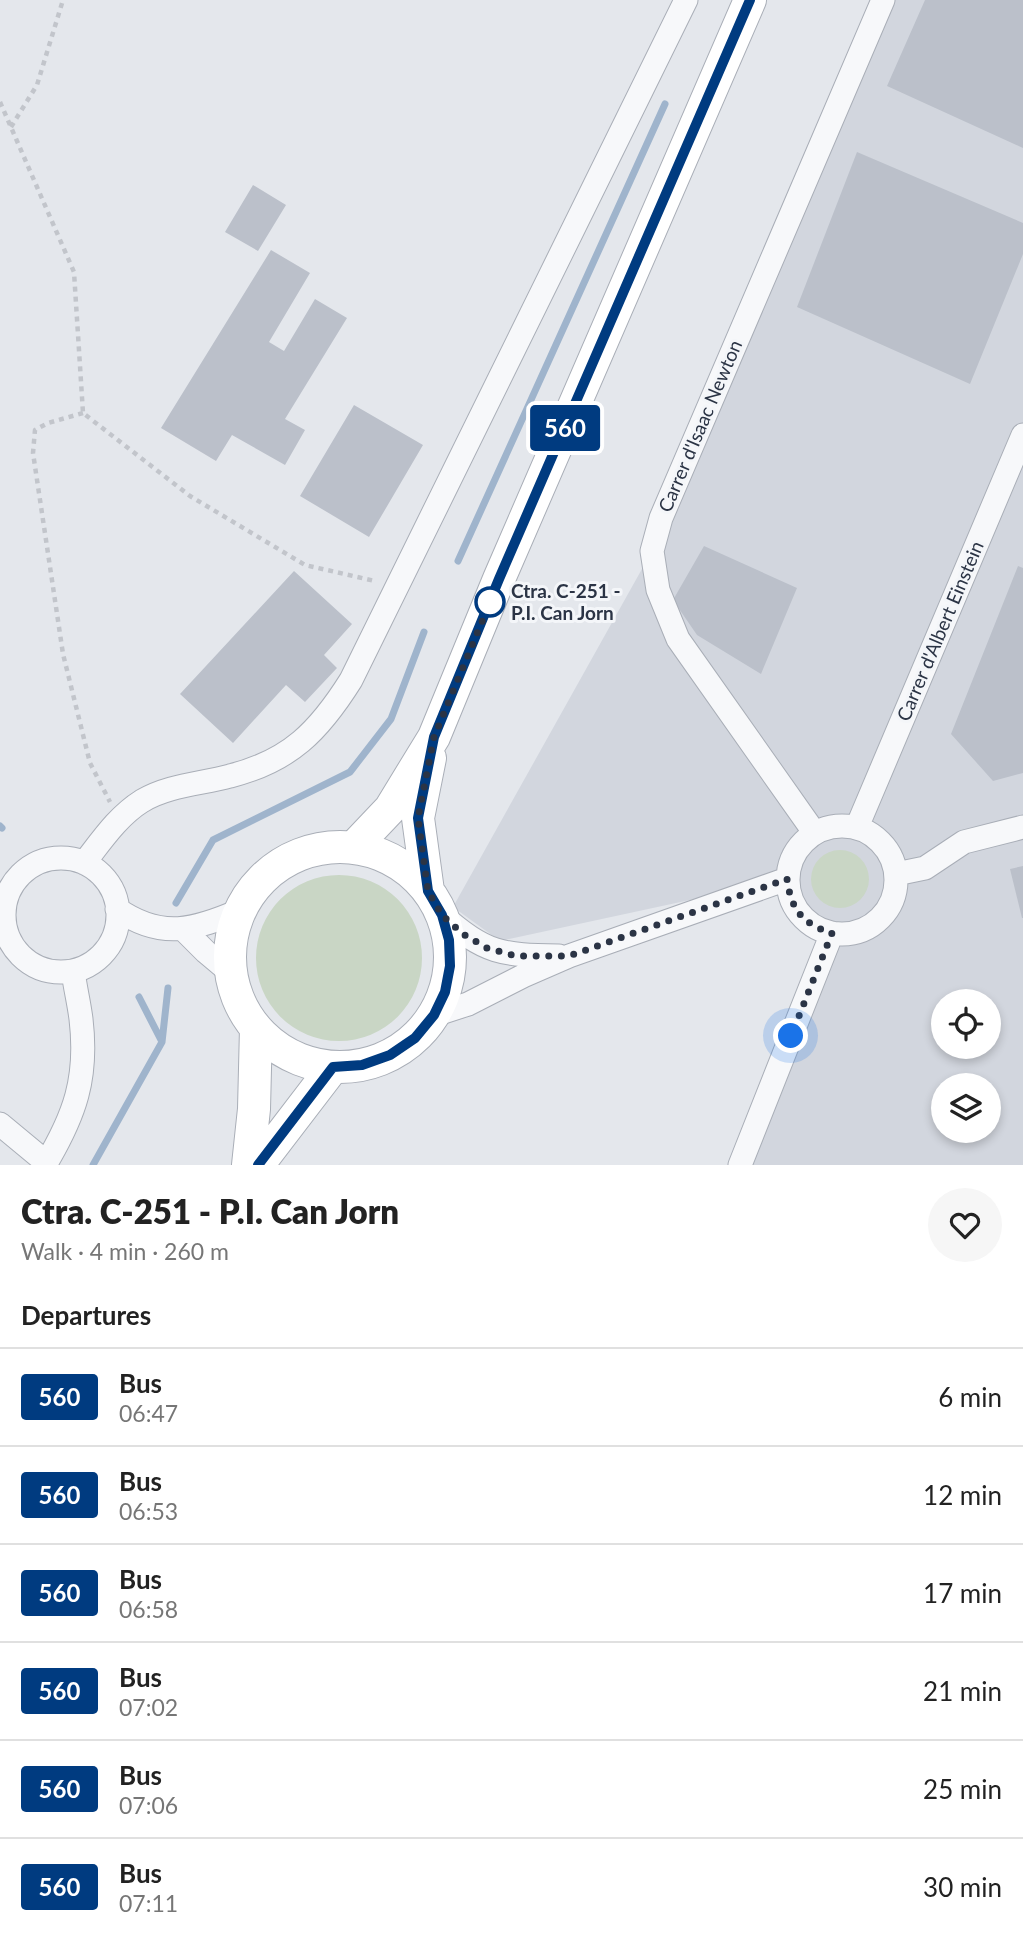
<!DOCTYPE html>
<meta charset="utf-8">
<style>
:root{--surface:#fff;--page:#f6f6f6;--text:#222;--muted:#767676;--line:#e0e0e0}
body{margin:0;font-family:Lato,sans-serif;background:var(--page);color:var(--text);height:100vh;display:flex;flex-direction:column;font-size:26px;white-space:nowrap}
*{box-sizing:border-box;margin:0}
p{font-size:23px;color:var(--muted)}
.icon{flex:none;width:38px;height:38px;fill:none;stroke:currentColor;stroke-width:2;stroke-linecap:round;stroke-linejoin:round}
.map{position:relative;height:1165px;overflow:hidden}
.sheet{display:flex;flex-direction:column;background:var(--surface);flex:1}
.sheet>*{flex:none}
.badge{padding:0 14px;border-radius:5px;font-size:24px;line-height:46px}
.fabs{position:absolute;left:931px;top:989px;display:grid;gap:14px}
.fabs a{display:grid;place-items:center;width:70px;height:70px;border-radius:50%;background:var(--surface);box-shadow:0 4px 10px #0003;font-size:35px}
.you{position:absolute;width:35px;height:35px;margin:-18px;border:5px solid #fff;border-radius:50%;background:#1a73e8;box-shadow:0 0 0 10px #1a73e833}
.map>.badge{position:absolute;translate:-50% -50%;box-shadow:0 0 0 4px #fff}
h2{padding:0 21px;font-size:26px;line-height:63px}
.round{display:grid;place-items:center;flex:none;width:74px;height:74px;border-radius:37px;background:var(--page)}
.overview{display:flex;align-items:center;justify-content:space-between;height:119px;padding:0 21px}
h1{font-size:33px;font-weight:800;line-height:52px}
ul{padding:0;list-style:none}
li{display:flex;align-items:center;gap:21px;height:98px;padding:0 21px;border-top:2px solid var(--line)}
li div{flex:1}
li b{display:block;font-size:26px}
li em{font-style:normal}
li .badge{min-width:77px;font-weight:700;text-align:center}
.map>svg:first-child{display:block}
.built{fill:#d2d6de;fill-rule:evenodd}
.green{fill:#c9d6c5}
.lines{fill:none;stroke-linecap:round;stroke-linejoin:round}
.stream{stroke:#9fb4cc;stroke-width:7}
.building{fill:#bbc0ca}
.minor-casing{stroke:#a9aeb7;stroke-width:25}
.secondary-casing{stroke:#a9aeb7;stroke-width:34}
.path{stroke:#c2c5cb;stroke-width:4.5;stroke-dasharray:5 5;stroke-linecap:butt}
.minor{stroke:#f7f8fa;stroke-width:23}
.secondary{stroke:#fff;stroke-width:32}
.line-casing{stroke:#fff;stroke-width:16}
.line{stroke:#003b80;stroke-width:10}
.walk{stroke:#2b3445;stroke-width:7;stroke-dasharray:0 12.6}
.stop-dot{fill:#fff;stroke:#003b80;stroke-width:3.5}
.labels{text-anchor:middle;stroke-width:6;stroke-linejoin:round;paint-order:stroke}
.street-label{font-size:19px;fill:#2b3445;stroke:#f4f6f9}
.stop-label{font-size:19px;font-weight:bold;fill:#2b3445;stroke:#f4f6f9;text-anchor:start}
</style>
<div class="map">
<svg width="1023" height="1165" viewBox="0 0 1023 1165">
<rect width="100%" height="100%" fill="#e4e7ec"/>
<path class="built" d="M885,0h138v1165h-283l92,-231 -45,-55 -287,62 -47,-34 199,-356zM943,1001h46v45h-46zM943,1085h46v45h-46z"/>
<path class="green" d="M811 879a29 29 0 1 1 58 0a29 29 0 1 1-58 0Z
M256 958a83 83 0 1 1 166 0a83 83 0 1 1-166 0Z"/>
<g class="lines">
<path class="stream" d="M458,561l207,-457
M0,826l2,2
M176,903l37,-63 137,-68 41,-53 33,-87
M139,997l22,43
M93,1165l69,-123 6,-54"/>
</g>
<path class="building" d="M925,0h98v148l-136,-62z
M857,152l166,71v31l-53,130 -173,-77z
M253,185l33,20 -28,46 -33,-19z
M271,250l39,23 -41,69 15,9 31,-52 32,19 -62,101 20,11 -20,35 -53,-30 -16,26 -55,-33z
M354,405l69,40 -54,92 -69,-41z
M704,546l93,42 -36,86 -64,-39 -24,-35z
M1018,566l5,2v205l-30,8 -42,-47z
M294,571l58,53 -28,31 13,13 -32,34 -19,-17 -53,58 -53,-49z
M1023,866v52h-1l-12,-49z"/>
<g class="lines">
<g class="minor-casing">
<path id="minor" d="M788 880a54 54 0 1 1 108 0a54 54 0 1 1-108 0Z
M857,827l166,-392
M814,832l-136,-193 -20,-49 -6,-39 9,-33 222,-518
M4 915a57 57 0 1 1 114 0a57 57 0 1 1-114 0Z
M84,863c18,-23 34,-47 58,-62 27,-16 59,-17 88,-25 60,-15 89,-45 121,-96l335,-680
M896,874l29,-6 39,-26 59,-15
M117,909c44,31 78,21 124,1
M442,915c43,39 60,40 117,41
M184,930l22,22 25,21
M434,1015l34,-11 55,-28 46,-20 218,-77
M0,1124l47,39
M45,1165c30,-50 43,-87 36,-146 -2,-16 -6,-32 -8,-48
M740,1165l92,-232"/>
</g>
<g class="secondary-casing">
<path id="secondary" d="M230 957a110 110 0 1 1 220 0a110 110 0 1 1-220 0Z
M353,848l37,-39 44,-72 65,-158 251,-579
M428,891l-10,-73 12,-60
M248,1165l6,-56 2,-81
M258,1165l75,-98"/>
</g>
<path class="path" d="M0,102l74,170 9,141 107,83 115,69 70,16
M11,127l26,-42 26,-85
M83,413l-35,10 -13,7 -2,23 30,201 27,109 20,39"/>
<use href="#minor" class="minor"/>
<use href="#secondary" class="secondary"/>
</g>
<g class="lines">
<g class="line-casing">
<path id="line" d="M258,1165l75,-98 29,-2 28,-10 25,-17 19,-23 11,-23 5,-26 -1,-26 -7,-25 -14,-24 -10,-73 16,-81 65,-158 251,-579"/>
</g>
<use href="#line" class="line"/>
<path class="walk" d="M490,602l1,-2 -57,137 -16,81 10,73 14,24 21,19 24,14 29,8h53l218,-77c4,30 15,45 45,54l-41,103"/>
</g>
<circle class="stop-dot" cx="490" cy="602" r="14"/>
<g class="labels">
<g class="street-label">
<text transform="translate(700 426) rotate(-67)" y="7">Carrer d'Isaac Newton</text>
<text transform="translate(940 631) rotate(-67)" y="7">Carrer d'Albert Einstein</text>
</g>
<g class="stop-label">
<text x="511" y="598">Ctra. C-251 -<tspan x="511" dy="22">P.I. Can Jorn</tspan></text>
</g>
</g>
</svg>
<div class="fabs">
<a><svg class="icon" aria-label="locate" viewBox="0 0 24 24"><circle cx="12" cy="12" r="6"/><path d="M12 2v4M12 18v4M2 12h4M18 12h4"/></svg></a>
<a><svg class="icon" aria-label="layers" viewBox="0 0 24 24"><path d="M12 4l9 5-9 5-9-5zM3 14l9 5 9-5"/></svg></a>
</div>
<div class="you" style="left:791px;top:1036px"></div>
<b class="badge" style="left:565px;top:428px;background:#003b80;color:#fff">560</b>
</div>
<section class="sheet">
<div class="overview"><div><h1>Ctra. C-251 - P.I. Can Jorn</h1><p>Walk · 4 min · 260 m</p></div><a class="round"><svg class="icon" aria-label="heart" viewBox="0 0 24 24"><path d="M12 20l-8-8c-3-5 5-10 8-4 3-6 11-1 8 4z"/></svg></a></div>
<h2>Departures</h2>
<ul>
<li><span class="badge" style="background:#003b80;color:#fff">560</span><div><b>Bus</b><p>06:47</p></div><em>6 min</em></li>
<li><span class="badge" style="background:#003b80;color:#fff">560</span><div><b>Bus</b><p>06:53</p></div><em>12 min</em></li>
<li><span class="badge" style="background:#003b80;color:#fff">560</span><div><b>Bus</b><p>06:58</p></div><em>17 min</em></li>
<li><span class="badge" style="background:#003b80;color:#fff">560</span><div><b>Bus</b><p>07:02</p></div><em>21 min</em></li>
<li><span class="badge" style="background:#003b80;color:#fff">560</span><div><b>Bus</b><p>07:06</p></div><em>25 min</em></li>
<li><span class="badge" style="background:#003b80;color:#fff">560</span><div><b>Bus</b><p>07:11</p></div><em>30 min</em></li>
</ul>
</section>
